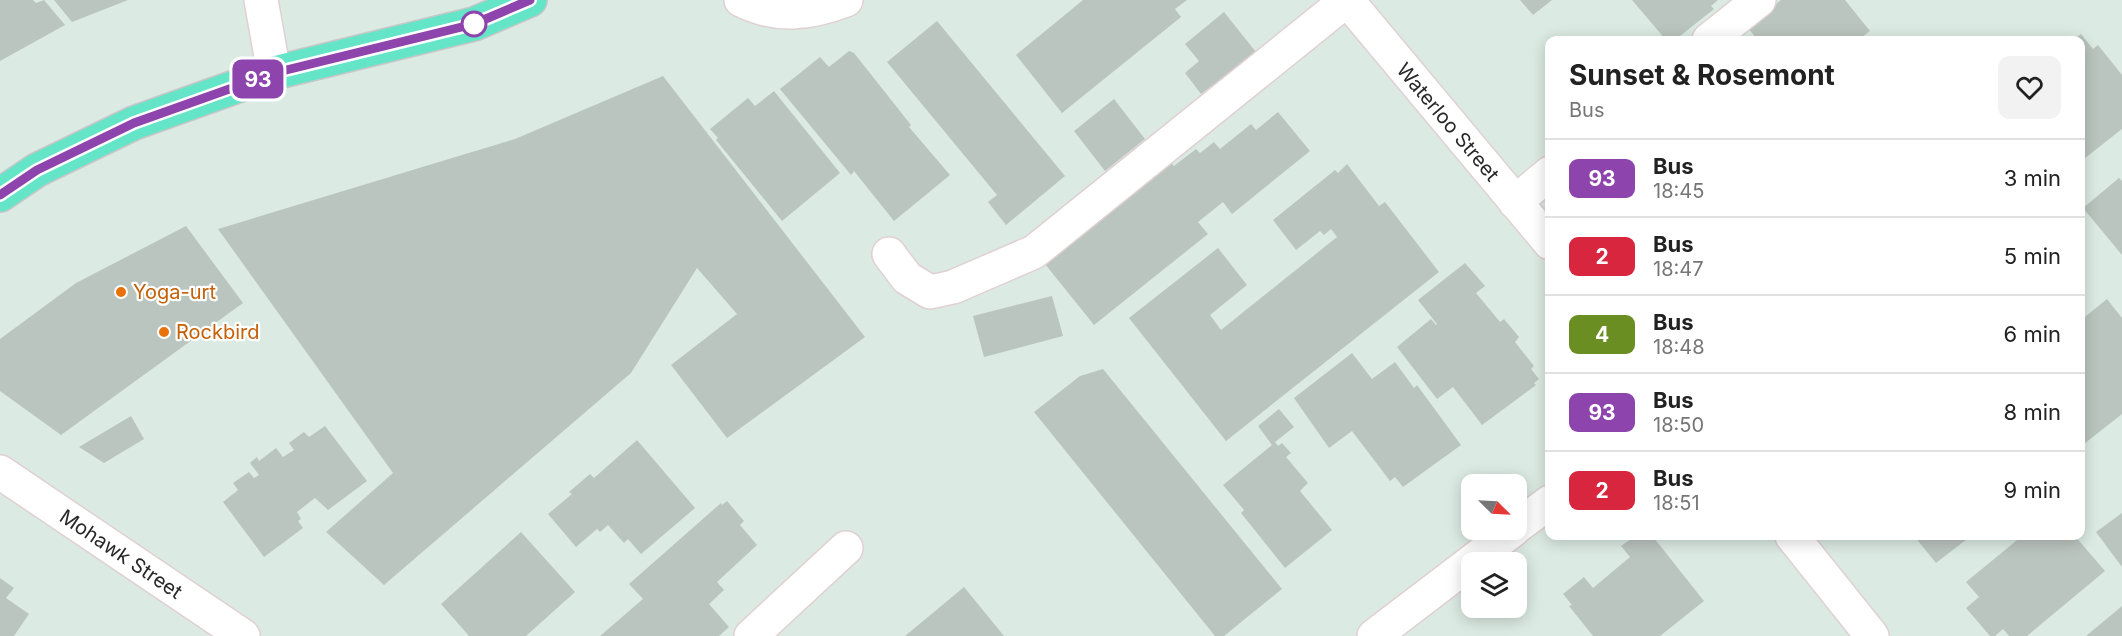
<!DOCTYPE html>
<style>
:root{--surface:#fff;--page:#f2f2f2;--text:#222;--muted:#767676;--line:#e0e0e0}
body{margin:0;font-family:Inter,sans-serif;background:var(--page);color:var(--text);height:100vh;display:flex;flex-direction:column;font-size:22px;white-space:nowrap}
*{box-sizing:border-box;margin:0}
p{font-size:20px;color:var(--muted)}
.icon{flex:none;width:33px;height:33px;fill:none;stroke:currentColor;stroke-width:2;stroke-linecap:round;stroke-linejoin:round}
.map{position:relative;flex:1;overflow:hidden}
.panel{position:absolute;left:1545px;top:36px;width:540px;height:504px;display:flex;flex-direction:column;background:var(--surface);border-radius:12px;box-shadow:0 3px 15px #0003}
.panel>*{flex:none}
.badge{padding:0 12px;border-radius:9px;font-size:21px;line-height:39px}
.needle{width:39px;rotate:114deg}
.fabs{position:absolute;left:1461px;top:474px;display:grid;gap:12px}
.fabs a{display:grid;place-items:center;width:66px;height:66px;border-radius:12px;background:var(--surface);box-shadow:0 3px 15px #0003;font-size:30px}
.map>.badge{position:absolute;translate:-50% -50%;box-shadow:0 0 0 3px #fff}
.round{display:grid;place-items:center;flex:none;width:63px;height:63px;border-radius:12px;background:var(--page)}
.headline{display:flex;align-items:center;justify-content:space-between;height:102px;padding:0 24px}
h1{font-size:28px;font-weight:700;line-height:45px}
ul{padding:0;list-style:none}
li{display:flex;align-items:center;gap:18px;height:78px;padding:0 24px;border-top:2px solid var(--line)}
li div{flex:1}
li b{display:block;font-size:22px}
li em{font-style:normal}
li .badge{min-width:66px;font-weight:700;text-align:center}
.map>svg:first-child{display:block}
.building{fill:#bbc5c0}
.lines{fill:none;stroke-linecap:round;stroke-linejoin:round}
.minor-casing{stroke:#e0d0d3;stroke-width:36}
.major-casing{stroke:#c7c7c7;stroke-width:36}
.minor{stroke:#fff;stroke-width:33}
.major{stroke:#64e5c7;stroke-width:33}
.line-casing{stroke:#fff;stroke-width:14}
.line{stroke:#8e44ad;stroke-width:9}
.stop-dot{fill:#fff;stroke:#8e44ad;stroke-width:3}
.food-dot{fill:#e8710a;stroke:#fff;stroke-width:2}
.labels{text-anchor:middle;stroke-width:4.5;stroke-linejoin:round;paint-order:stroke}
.street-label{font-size:20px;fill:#282828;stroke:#fff}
.food-label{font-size:20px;fill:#c56008;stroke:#fff;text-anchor:start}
</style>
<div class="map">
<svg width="2122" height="636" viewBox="0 0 2122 636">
<rect width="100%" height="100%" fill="#dbeae3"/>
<path class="building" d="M0,0h33l3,3 8,-3 21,25 -65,36z
M54,0h74l-56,22z
M1083,0h104l-12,9 6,8 -119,96 -46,-58z
M1520,0h32l-19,15z
M1632,0h86l-7,6 3,3 -39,31h-9z
M1781,0h64l25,31 -12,9h-100l-11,-13z
M1224,12l32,40 -55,42 -16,-21 14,-12 -14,-17z
M937,21l128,155 -59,49 -18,-23 9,-7 -110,-133z
M2081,34l12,15 5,-4 24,30v54l-42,33v-122h-7z
M849,51l5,2 57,72 -2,2 41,48 -56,46 -40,-50 -3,4 -71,-86 40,-32 9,10z
M663,76l202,261 -138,101 -56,-73 66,-51 -40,-46 -66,105 -247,212 -58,-53 67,-59 -175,-244 297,-90z
M774,91l66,82 -58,48 -66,-81 2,-2 -8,-9 38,-31 7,8z
M1114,99l31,40 -40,32 -31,-40z
M1278,112l32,39 -78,63 -9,-12 -25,20 10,12 -114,91 -49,-61 126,-101 3,3 22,-17 4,4 14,-11 6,7 31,-25 5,6z
M1347,164l32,42 6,-4 54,70 -213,169 -97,-123 89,-70 29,37 -37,30 11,15 116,-93 -6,-8 -7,6 -4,-4 -24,19 -23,-30 62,-50 3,3z
M2119,178l3,3v74l-39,-47z
M186,226l57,77 -182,132 -61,-44v-52l76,-56z
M1465,263l20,23 -9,7 24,29 4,-3 15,18 -4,5 19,24 -3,3 8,10 -5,4 2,2 -54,40 -29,-38 -16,12 -40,-52 34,-28 5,6 1,-1 -19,-24z
M1052,296l11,40 -79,21 -11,-41z
M2107,299l15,19v96l-42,33v-126z
M1352,353l20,26 23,-17 19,26 3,-3 44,60 -58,42 -8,-10 -5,4 -38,-50 -23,17 -35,-50z
M1103,369l179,220 -58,47h-9l-181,-224 46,-36z
M1279,409l15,18 -19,15 3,4 4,-3 9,10 -5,4 22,26 -8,8 32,39 -47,38 -44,-55 3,-3 -21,-25 49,-40 -14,-19z
M131,416l13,23 -40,24 -25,-16z
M325,426l42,55 -39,29 -13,-12 -18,14 4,7 -3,2 5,7 -39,29 -41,-55 15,-12 -5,-7 16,-11 5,6 5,-3 -9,-12 7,-6 2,4 17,-13 7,9 11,-7 -5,-7 15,-11 5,5z
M637,440l58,68 -54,46 -13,-15 -4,4 -16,-18 -8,7 -3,-3 -21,18 -28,-33 24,-20 -3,-2 21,-18 4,4z
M727,501l17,20 -4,4 17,20 -40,37 7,8 -15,14 20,23 -10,9h-119l43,-37 -14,-15 92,-81 1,2z
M2122,513v54l-26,-35z
M521,532l54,60 -49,44h-57l-28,-32z
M1635,536h13l3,4 3,-2 50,63 -44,35h-67l-24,-30 3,-1 -9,-11 21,-17 9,11 37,-31 -9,-11z
M1914,536h57l-35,27z
M2022,536h53l30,35 -78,65h-18l-6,-7 -8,7h-5l-24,-28 13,-11 -13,-15z
M0,578l14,10 -8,10 23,16 -15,22h-14z
M964,587l40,49h-99z
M2122,606v30h-36z"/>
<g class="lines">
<g class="minor-casing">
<path id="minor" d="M261,0l13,73
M741,0c36,18 68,14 105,0
M1347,0l203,243
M1709,40l50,-40
M1515,202l35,-29
M889,254l18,24 23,14 23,-5 81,-35 313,-252
M0,472l243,164
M1516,527l34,-25
M1792,536l80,100
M751,636l95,-88
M1374,636l139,-106"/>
</g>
<g class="major-casing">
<path id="major" d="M0,195l37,-25 97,-47 140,-50 200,-49 56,-24"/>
</g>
<use href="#minor" class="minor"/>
<use href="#major" class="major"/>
</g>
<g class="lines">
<g class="line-casing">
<path id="line" d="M0,195l37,-25 97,-47 140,-50 200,-49 56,-24"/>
</g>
<use href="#line" class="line"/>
</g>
<circle class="stop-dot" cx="474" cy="24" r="12"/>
<g class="food-dot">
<circle cx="121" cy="292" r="6"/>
<circle cx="164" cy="332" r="6"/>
</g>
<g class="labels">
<g class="street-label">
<text transform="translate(1448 122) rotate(50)" y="7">Waterloo Street</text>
<text transform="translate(121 554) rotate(34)" y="7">Mohawk Street</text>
</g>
<g class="food-label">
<text x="133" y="299">Yoga-urt</text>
<text x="176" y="339">Rockbird</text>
</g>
</g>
</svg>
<div class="fabs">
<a><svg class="needle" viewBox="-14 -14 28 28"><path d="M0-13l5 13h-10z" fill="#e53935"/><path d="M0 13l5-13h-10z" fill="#767676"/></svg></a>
<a><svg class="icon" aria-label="layers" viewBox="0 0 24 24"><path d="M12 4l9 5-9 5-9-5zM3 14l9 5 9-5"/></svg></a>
</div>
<b class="badge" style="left:258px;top:79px;background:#8e44ad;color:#fff">93</b>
<section class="panel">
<div class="headline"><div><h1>Sunset &amp; Rosemont</h1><p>Bus</p></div><a class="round"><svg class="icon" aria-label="heart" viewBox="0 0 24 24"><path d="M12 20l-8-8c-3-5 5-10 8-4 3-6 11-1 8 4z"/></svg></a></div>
<ul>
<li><span class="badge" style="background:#8e44ad;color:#fff">93</span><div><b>Bus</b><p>18:45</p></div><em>3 min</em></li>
<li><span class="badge" style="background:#d7263d;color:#fff">2</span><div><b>Bus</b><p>18:47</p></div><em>5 min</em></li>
<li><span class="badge" style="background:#6b8e23;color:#fff">4</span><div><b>Bus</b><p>18:48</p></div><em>6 min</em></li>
<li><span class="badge" style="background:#8e44ad;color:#fff">93</span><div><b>Bus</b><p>18:50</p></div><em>8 min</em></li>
<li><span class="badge" style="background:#d7263d;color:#fff">2</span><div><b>Bus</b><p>18:51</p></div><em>9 min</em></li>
</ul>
</section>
</div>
